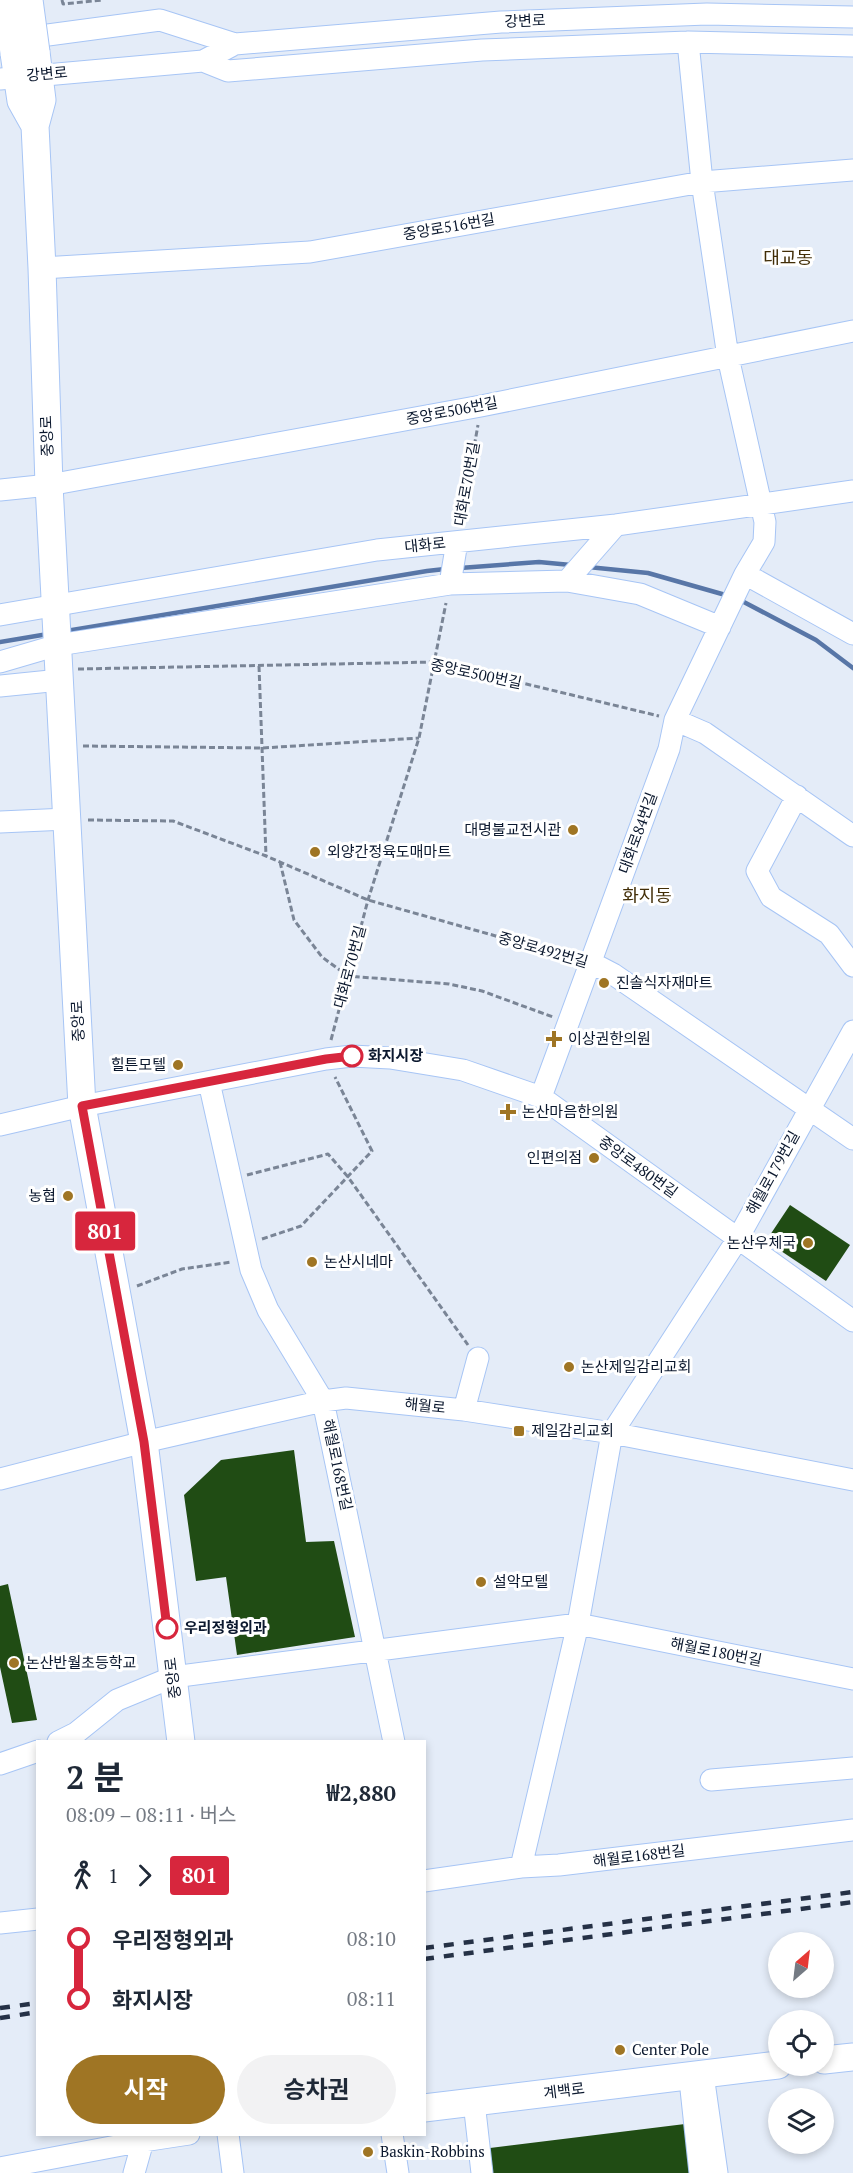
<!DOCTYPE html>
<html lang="ko">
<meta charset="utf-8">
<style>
:root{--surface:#fff;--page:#f2f2f3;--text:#1f2937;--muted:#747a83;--accent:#9f7524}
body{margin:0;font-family:"PT Serif","Noto Sans KR",serif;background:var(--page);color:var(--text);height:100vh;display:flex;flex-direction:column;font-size:22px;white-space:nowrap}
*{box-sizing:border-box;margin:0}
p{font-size:20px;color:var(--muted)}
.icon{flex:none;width:33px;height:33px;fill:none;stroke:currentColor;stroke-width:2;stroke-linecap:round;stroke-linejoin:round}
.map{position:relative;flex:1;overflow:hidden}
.panel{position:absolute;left:36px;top:1740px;width:390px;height:396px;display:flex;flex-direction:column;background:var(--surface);border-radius:0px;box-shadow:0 3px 9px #0003}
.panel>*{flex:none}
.badge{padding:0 12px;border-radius:4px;font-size:21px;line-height:39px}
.needle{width:39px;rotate:28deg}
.buttons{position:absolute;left:768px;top:1932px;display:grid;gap:12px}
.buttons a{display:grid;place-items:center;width:66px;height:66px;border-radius:50%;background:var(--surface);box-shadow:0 3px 9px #0003;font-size:30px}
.map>.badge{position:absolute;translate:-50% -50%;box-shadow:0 0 0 3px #fff}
.legs{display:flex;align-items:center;gap:9px;height:66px;padding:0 30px;font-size:20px}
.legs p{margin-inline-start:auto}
.overview{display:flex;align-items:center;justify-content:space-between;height:102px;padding:0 30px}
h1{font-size:33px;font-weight:700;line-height:45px}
.primary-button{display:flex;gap:12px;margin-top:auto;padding:12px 30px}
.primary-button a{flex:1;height:69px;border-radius:36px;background:var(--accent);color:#fff;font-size:24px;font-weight:700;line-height:69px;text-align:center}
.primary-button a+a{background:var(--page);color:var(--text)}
ul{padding:0 30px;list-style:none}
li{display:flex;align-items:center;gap:21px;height:60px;font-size:22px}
li i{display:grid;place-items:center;width:9px;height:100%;margin:0 8px;background:currentColor}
li i::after{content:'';width:15px;height:15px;margin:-8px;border:4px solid;border-radius:50%;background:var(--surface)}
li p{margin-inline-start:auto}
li:first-child i{background:linear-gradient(#0000 50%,currentColor 0)}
li:last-child i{background:linear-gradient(currentColor 50%,#0000 0)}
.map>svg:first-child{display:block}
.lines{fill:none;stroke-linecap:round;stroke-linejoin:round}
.stream{stroke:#5876a7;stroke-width:4.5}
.building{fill:#204c14}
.minor-casing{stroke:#a7c5f5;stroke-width:23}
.major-casing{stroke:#a7c5f5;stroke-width:29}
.path{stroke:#7a8596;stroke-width:3;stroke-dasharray:6 3;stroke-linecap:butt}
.minor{stroke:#fff;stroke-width:21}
.major{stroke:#fff;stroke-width:27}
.rail{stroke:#253146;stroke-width:4.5;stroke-dasharray:10 10;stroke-linecap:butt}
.major-bridge-casing{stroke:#a7c5f5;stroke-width:29;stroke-linecap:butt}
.major-bridge{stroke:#fff;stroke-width:27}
.line-1-casing{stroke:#fff;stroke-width:14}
.line-1{stroke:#d7263d;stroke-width:9}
.poi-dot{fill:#9f7524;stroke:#fff;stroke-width:2}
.stop-1-dot{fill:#fff;stroke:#d7263d;stroke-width:3}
.labels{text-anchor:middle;stroke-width:6;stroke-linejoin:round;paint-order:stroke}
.street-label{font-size:15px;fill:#0b182e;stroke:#fff}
.poi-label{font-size:15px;fill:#0b182e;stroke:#fff;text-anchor:start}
.stop-label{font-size:15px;font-weight:bold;fill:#0b182e;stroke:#fff;text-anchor:start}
.quarter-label{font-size:18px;fill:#422e07;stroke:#fff}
</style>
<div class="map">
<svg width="853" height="2173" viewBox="0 0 853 2173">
<rect width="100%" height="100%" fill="#e4ecf8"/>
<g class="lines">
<path class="stream" d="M588,567l60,6 81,23
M460,568l79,-6 32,3
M740,600l76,40 37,28
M66,631l361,-60 18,-2
M0,642l48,-8"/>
</g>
<path class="building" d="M790,1205l60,40 -24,36 -60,-40z
M294,1450l12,92 28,-1 21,96 -118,18 -11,-78 -30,4 -12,-86 37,-35z
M8,1584l29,136 -25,3 -12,-56v-81z
M685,2124l7,49h-199l-3,-25z"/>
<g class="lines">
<g class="minor-casing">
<path id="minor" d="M18,39l142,-19 75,24
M203,61l25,10 254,-21 206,-8 165,4
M0,79l203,-18 32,-17 266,-22 206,-8 146,3
M42,268l268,-16 392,-70 151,-12
M0,490l49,-5 432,-79 372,-75
M745,574l108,60
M567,581l49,-56
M450,584l7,-42
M0,615l377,-65 239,-25 237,-34
M0,662l58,-17 392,-61 117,-3 73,13 80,33
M0,686l60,-6
M675,720l30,13 148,103
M797,796l-40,75 14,26 58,37 24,32
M0,822l67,-3
M590,962l23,12 240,165
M209,1082l42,188 17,40 55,91 71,341
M541,1097l128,-348 6,-29 70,-146 19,-32 1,-20 -37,-165 -26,-175 -14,-140
M0,1125l82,-19 244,-47 26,-3 38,2 73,12 78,27 312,224
M464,1410l14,-52
M0,1479l144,-37 179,-41 23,-3 118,12 148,23 241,47
M58,1742l18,-9 41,-33 56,-23 405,-53 275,55
M0,1764l38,-13
M711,1780l142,-12
M521,1867l57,-243 34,-191 125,-193 116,-209
M424,1881l97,-14 38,-2 294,-35
M0,1923l38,-4
M703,2075l14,98
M690,2080l10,93
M474,2102l8,71
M228,2134l5,39
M392,2134l6,39
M0,2168l143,-27 46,-7
M134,2173l9,-32"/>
</g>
<g class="major-casing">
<path id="major" d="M36,52l6,48 -7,26 7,142 7,217 33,621 62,336 37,300
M14,53l7,48 14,25
M824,2060l29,-3
M424,2108l354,-43"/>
</g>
<path class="path" d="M62,0l1,4 40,-4
M460,525l18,-100
M259,666l7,190
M78,669l357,-7 224,54
M83,746l180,2 156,-10
M88,820l85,1 93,35 102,44 206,58
M280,862l14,58 28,37 26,19 101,8 33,7 71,26
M331,1040l37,-140 51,-162 27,-135
M247,1175l81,-21 20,23 120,168
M262,1239l39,-13 71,-75 -37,-74
M137,1286l45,-17 50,-7"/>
<use href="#minor" class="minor"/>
<use href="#major" class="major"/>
<path class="rail" d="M424,1948l429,-56
M424,1959l429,-57
M0,2008l38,-5
M0,2018l38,-6"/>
<g class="major-bridge-casing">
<path id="major-bridge" d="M7,0l7,53
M29,0l7,52"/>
</g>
<use href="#major-bridge" class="major-bridge"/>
</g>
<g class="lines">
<g class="line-1-casing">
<path id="line-1" d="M167,1628l-23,-186 -62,-336 244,-47 26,-3"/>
</g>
<use href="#line-1" class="line-1"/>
</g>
<g class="poi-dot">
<circle cx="573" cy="830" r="6"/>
<circle cx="315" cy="852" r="6"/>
<circle cx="604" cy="983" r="6"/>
<path d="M551 1030h6v6h6v6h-6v6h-6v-6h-6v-6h6z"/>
<circle cx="178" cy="1065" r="6"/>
<path d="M505 1103h6v6h6v6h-6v6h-6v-6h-6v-6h6z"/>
<circle cx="594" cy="1158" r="6"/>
<circle cx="68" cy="1196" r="6"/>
<circle cx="808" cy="1243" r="6"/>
<circle cx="312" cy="1262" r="6"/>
<circle cx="569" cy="1367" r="6"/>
<rect x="513" y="1425" width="12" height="12" rx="3"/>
<circle cx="481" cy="1582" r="6"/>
<circle cx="14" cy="1663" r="6"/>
<circle cx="620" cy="2050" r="6"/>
<circle cx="368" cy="2152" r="6"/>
</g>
<g class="stop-1-dot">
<circle cx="352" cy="1056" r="10"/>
<circle cx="167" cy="1628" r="10"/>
</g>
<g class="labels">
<g class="street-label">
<text transform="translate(525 21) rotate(-2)" y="5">강변로</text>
<text transform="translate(47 74) rotate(-5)" y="5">강변로</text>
<text transform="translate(449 227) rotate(-10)" y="5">중앙로516번길</text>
<text transform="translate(452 411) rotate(-11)" y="5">중앙로506번길</text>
<text transform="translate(47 436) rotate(-92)" y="5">중앙로</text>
<text transform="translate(467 484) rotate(-80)" y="5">대화로70번길</text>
<text transform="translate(425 545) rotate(-6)" y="5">대화로</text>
<text transform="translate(476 674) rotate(12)" y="5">중앙로500번길</text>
<text transform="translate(638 833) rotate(-70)" y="5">대화로84번길</text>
<text transform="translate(543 950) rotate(16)" y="5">중앙로492번길</text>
<text transform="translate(350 967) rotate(-75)" y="5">대화로70번길</text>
<text transform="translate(78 1021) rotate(-93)" y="5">중앙로</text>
<text transform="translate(638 1167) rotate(36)" y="5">중앙로480번길</text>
<text transform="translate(773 1173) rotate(-61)" y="5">해월로179번길</text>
<text transform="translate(425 1406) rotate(6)" y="5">해월로</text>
<text transform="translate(337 1465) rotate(78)" y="5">해월로168번길</text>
<text transform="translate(716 1652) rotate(11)" y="5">해월로180번길</text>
<text transform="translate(173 1678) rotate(-97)" y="5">중앙로</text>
<text transform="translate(639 1856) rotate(-7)" y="5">해월로168번길</text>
<text transform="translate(564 2091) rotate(-7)" y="5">계백로</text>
</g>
<g class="poi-label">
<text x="561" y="835" text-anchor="end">대명불교전시관</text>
<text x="327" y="857">외양간정육도매마트</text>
<text x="616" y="988">진솔식자재마트</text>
<text x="568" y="1044">이상권한의원</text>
<text x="166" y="1070" text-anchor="end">힐튼모텔</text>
<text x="522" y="1117">논산마음한의원</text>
<text x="582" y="1163" text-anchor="end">인편의점</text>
<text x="56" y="1201" text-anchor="end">농협</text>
<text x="796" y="1248" text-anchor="end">논산우체국</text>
<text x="324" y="1267">논산시네마</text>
<text x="581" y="1372">논산제일감리교회</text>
<text x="531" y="1436">제일감리교회</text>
<text x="493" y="1587">설악모텔</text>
<text x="26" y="1668">논산반월초등학교</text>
<text x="632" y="2055">Center Pole</text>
<text x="380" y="2157">Baskin-Robbins</text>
</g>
<g class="stop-label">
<text x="368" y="1061">화지시장</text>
<text x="184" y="1633">우리정형외과</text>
</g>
<g class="quarter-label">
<text x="788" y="264">대교동</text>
<text x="647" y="902">화지동</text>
</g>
</g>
</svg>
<div class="buttons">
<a><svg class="needle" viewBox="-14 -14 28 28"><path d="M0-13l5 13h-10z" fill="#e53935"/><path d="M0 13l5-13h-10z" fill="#747a83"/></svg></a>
<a><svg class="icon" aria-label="locate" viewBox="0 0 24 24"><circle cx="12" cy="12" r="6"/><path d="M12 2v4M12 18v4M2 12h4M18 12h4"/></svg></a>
<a><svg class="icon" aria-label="layers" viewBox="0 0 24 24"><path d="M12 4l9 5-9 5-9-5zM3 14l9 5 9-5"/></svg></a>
</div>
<b class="badge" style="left:105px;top:1231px;background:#d7263d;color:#fff">801</b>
<section class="panel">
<div class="overview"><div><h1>2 분</h1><p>08:09 – 08:11 · 버스</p></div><b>₩2,880</b></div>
<div class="legs"><svg class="icon" aria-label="walk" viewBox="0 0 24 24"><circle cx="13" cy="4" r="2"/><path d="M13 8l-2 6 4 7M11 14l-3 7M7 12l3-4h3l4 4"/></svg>1<svg class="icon" aria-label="forward" viewBox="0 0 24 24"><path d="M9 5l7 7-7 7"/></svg><b class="badge" style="background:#d7263d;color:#fff">801</b></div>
<ul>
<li><i style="color:#d7263d"></i><b>우리정형외과</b><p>08:10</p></li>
<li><i style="color:#d7263d"></i><b>화지시장</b><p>08:11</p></li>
</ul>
<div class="primary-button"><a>시작</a><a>승차권</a></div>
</section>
</div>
